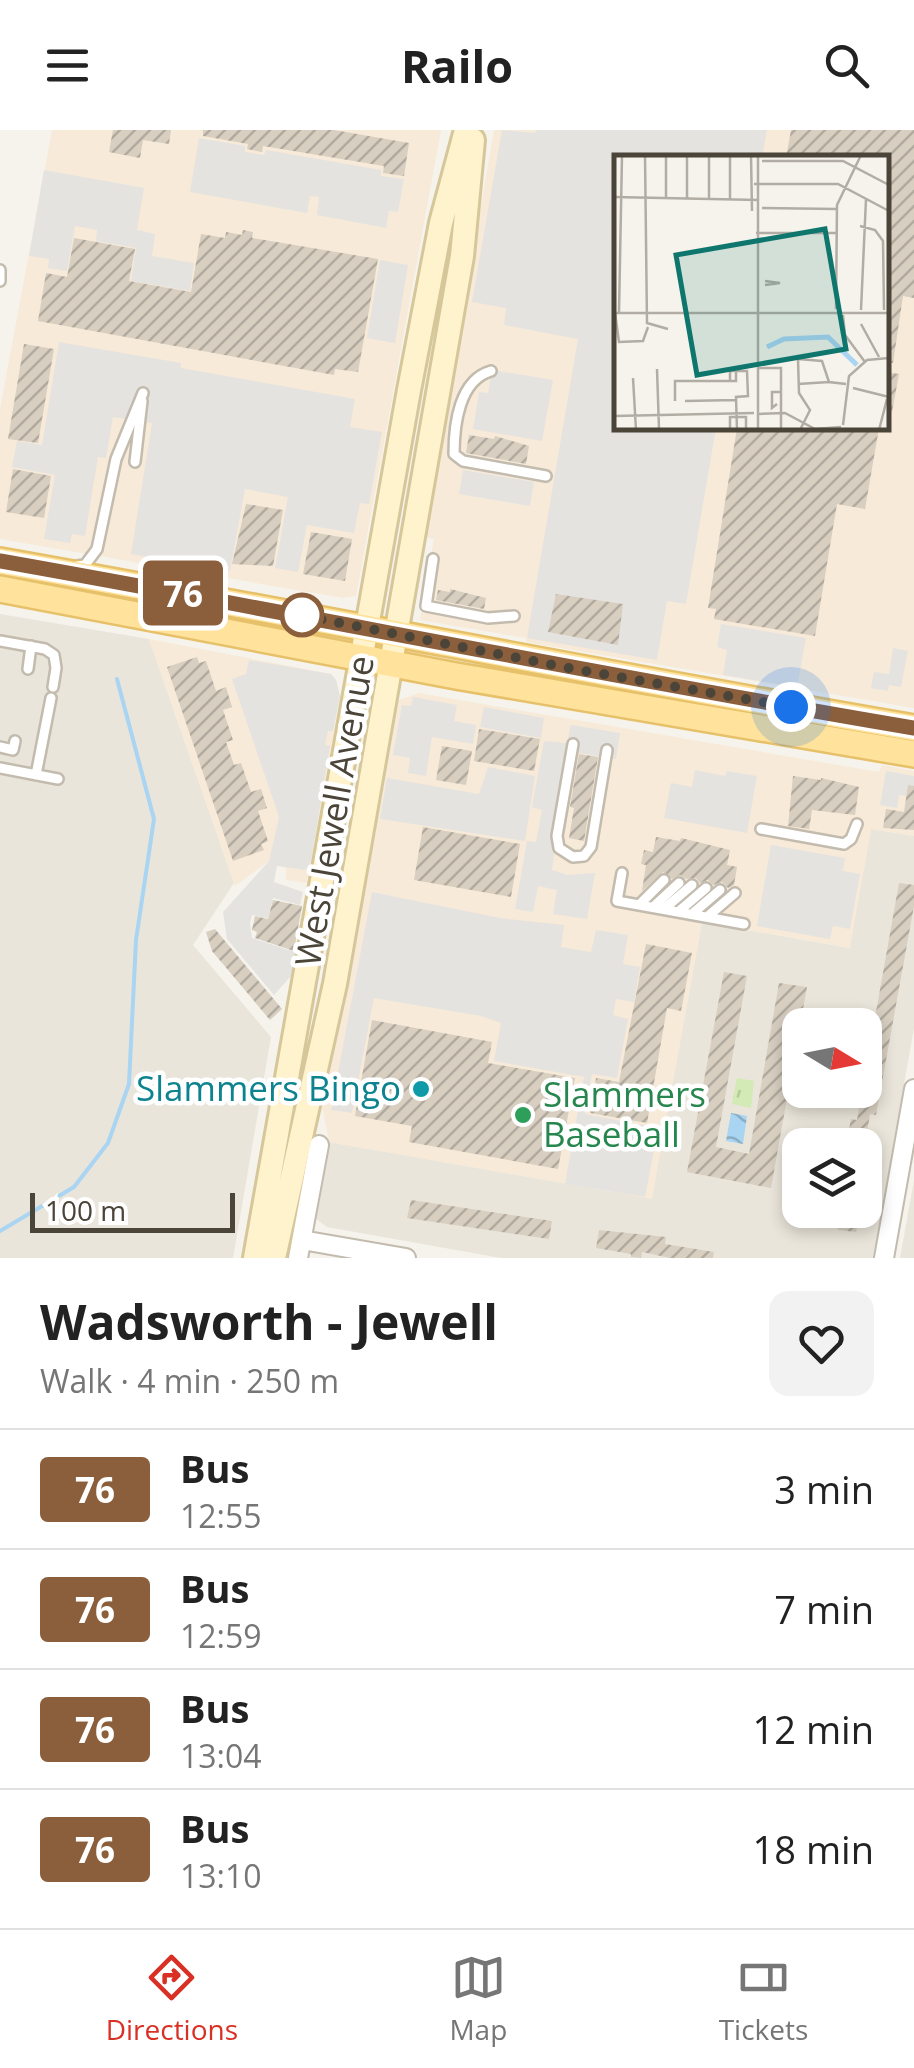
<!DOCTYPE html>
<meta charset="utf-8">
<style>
:root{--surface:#fff;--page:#f2f2f2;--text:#222;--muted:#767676;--line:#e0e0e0;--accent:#d93025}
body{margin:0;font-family:"Open Sans",sans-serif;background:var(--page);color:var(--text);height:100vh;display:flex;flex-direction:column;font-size:38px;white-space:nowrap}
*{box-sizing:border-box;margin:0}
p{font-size:32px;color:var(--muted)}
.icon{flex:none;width:55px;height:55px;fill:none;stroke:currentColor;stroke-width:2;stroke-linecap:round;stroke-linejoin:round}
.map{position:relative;height:1128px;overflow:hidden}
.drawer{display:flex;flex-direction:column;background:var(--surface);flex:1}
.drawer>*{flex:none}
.badge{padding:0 20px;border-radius:8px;font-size:35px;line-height:65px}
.needle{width:65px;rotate:100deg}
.buttons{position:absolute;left:782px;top:878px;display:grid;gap:20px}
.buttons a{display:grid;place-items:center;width:100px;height:100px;border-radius:20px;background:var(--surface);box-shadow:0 5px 15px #0003;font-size:50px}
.scale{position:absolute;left:30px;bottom:25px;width:205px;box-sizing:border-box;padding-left:10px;border:5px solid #4b4439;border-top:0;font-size:28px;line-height:35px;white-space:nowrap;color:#4b4439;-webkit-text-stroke:8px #fff;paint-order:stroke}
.you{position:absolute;width:50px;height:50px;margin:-25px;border:8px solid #fff;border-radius:50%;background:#1a73e8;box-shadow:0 0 0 15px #1a73e833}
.map>.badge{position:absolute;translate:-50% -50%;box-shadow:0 0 0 5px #fff}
.round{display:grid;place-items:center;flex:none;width:105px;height:105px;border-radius:20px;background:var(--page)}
.overview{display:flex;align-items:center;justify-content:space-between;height:170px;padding:0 40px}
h1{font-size:48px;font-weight:700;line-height:75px}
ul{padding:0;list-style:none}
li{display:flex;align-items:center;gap:30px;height:120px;padding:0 40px;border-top:2px solid var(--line)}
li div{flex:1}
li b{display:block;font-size:38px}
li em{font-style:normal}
li .badge{min-width:110px;font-weight:700;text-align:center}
header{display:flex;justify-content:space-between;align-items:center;height:130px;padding:0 40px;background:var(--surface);font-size:45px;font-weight:700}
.dock{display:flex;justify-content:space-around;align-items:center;height:140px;border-top:2px solid var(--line);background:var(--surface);font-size:28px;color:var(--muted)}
.dock a{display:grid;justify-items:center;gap:5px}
.dock .selected{color:var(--accent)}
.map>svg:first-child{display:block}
.residential{fill:#eae5da;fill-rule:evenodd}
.commercial{fill:#f7ead8;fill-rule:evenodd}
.park{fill:url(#park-tufts)}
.parking{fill:#e5e3e0}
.water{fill:url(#water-waves)}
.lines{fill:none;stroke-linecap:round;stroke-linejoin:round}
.stream{stroke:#a9d4f2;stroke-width:4}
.building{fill:url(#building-hatch)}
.service-casing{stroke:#c2bbae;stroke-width:14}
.minor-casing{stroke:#c2bbae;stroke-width:22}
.secondary-casing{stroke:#d6c79b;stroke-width:28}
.primary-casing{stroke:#e6c16a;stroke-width:30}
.service{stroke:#fff;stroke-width:9}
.minor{stroke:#fff;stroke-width:18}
.secondary{stroke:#fff3cd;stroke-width:22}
.primary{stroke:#ffe39c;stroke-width:25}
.line-casing{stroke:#fff;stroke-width:22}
.line{stroke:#8b5e3c;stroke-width:15}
.walk{stroke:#4b4439;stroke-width:10;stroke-dasharray:0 18}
.stop-dot{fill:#fff;stroke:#8b5e3c;stroke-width:5}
.culture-dot{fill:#0f9aa8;stroke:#fff;stroke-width:4}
.leisure-dot{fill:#2e9e5b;stroke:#fff;stroke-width:4}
.labels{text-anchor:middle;stroke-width:9;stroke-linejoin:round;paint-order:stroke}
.street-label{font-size:35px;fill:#4b4439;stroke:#fff}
.culture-label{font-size:35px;fill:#0d838f;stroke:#fff;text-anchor:end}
.leisure-label{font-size:35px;fill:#27864d;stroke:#fff;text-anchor:start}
.inset-river{fill:none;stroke:#a9d4f2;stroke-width:5}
.inset-road{fill:none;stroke:#b2ada4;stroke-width:2.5}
.view{fill:#0f766e;fill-opacity:0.15;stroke:#0f766e;stroke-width:5}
.inset-edge{fill:none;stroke:#4b4439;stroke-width:5}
</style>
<header><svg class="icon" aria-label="menu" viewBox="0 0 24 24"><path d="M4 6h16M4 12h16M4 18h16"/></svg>Railo<svg class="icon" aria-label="search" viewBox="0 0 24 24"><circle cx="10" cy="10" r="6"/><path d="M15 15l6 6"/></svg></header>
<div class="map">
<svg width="914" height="1128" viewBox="0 0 914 1128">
<defs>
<pattern id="park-tufts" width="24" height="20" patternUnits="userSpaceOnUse" patternTransform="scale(2.5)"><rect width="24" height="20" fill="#d2eab5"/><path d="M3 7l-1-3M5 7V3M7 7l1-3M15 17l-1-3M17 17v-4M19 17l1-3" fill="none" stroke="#b6ca9c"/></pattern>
<pattern id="water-waves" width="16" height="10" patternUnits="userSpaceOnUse" patternTransform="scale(2.5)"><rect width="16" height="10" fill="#a9d4f2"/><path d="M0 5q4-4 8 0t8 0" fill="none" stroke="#8caec5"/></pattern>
<pattern id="building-hatch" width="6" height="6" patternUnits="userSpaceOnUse" patternTransform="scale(2.5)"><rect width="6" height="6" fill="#d8cfc1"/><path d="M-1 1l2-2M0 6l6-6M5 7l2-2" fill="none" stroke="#b1aa9e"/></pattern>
</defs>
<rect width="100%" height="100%" fill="#f6f3ec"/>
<path class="residential" d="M0,484l149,25 85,244 -41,62 78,92 -38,221h-233z
M871,699l43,7v192l-41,230h-372l-174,-31 -12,-9 14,-76 322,56 51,-276 147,26zM800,895h65v65h-65zM800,1015h65v65h-65z
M914,1050v78h-14z"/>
<path class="commercial" d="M52,0h389l-85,466 -13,2 -343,-59v-130z
M494,0h420v578l-388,-66v-4l-106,-18 14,-81 -9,-2 6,-41zM616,28h270v270h-270z
M149,509l182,35 5,6 4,16 -33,187 -21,-3v-12l-17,-7 -34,25z
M419,563l460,79 3,-7 32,6v65l-43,-7 -21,119 -148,-26 -50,277 -323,-57 -7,-36 31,-148 46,-258z"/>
<path class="park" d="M737,948l17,3 -3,27 -19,-4z"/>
<path class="parking" d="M502,0l33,3 1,-3h231l-5,27 -146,1v270h100l-30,176 -19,-3 -10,59 -130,-22 51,-299 -74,-14 2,-17 -34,-6z
M199,8l46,8v6l19,3 2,-5 115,20v6l23,3 -6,33 -9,-1 -3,17 -69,-13 2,-18 -9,-1 -3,17 -117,-21z
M44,40l100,18 -7,42 18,4 -3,22 42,7 -4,28 -59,-10 5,-33 -40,-7 1,-11 -22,-4 -8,45 -19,-3 1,-9 -20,-3z
M380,130l28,5 -13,78 -28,-5z
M59,212l122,21v5l174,31 -5,28 32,5 -13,72 -9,-1 -6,30 -47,-8 -9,47 -23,-4 13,-71 -43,-8 -15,82 -99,-17 21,-131 -39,-6 -7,41 -8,-1 -13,79 -13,-2 -2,9 -26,-4 11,-64 -43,-8 5,-26 25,4z
M492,240l61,10 -11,61 -69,-12 6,-37 9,1z
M463,340l71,12 -4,24 -71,-12z
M721,494l85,14 -9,49 -74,-12 4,-25 -10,-3z
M893,518l15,3 -7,36 -12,-2 -1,6 -17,-3 3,-16 15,2z
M249,530l82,14 5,6 4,16 -7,35h-5l-3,14 5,1 -19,115 -5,9 -29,-4 -3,16 29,10 -3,13 -27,-7 -5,20 -16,-3 -2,8 2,15 43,14 -4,24 -17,19 -47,-56 -4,-27 46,-51 10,-44 -47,-138 14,-5z
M413,567l44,8 -3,16 22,4 -3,19 -41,-7 -6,39 -18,-3 2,-15 -17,-3 9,-50 9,1z
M484,577l60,11 -3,20 -61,-11z
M571,595l49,8 -4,26 -49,-8 -15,119 16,5 27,-2 -8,46 -34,-5 4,-24 -19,-4 -5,26 -18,-3 12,-68 9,1 6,-32 -10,-3 12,-66 23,2z
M488,637l47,9 -10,65 -145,-22 7,-41 92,16z
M695,640l30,6 2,-5 30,5 -10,57 -83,-15 7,-35 21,4z
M886,641l28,5v21l-15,-2 -2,13 -17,-3z
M771,715l74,13 -2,13 17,3 -10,55 -17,-3 -3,13 -73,-13z
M372,762l128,26 64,7 -3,22 30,5 5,-22 32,5 -5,29 17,3 -6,35 -18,-3 -3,16 15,4 -11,59 -25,-4 -7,40 63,12 -3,17 10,2 -10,52 -80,-13 19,-107 -90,-16 7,-38 -20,-7 -107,-18 -22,115 -21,-3z"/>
<path class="water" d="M731,983l16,3 -4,28 -17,-3z"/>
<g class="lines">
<path class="stream" d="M0,1101l74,-44 34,-44 21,-59 7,-144 18,-121 -37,-140"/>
</g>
<path class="building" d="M113,0h58l-2,14 -26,-4 -3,18 -31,-6z
M203,0h131l75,13 -5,33 -21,-3 1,-7 -121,-20 -1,6 -15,-3 1,-5 -45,-8z
M791,0h123v168l-11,-2 -10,67h-7v-205h-100z
M243,100l10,2 -1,6 126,21 -20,113 -23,-3 -1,6 -296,-54 8,-48 21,4 7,-39 61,11 -6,32 62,11 10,-58 24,4 1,-6 16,3z
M24,214l30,5 -16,94 -30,-4z
M886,242l13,2 -7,38h-6z
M737,298h142l-14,81 -28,-5 -22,132 -101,-17 2,-10 -8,-1z
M469,305l25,4 1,-3 34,10 -3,18 -60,-11z
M13,339l38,7 -7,42 -38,-6z
M246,374l37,6 -10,56 -41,-2z
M311,402l41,7 -7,42 -42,-7z
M450,459l36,9 -2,11 -48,-9 2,-10 12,2z
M556,464l67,10 -5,41 -70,-13z
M197,527l2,6 7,-2 10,30 10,-4 6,20 -9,3 10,30 -7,2 8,23 7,-2 10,29 10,-3 6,19 -9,3 10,30 -7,3 3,6 -31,11 -66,-194z
M479,599l61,10 -6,32 -60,-10z
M442,616l30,5 -6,34 -30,-5z
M579,624l19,3 -14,84 -15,-3 5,-30 -4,-1z
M793,646l28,4v-2l38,9 -4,28 -43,-5 -3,19 -21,-3z
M908,655l6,1v44l-31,-2 3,-19 18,3z
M423,697l97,17 -9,53 -97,-17z
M656,707l24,4 1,-3 49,12 -3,15 10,2 -3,18 -6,3 -6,-6 -9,3 -5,-5 -8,3 -4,-5 -10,1 -6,-4 -8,4 -9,-7 -21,19 4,-26 -5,-1 3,-14 9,2z
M899,753l15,2v21l-38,209 -6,-1 -5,31h-19l5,-26 6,1 5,-30h3l6,-50z
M273,770l29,6 -8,45 -39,-13 2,-6 -5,-2 3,-14 13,3z
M215,799l67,80 -12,11 -58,-69 -6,-19z
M646,814l46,9 -11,58 -14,-3 -20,115 -57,-10 6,-35 23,4z
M724,842l23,4 -31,171 33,7 30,-171 28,4 -36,201 -84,-16z
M372,890l120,22 -4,21 87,15 -17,91 -149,-27 3,-16 -57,-10z
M411,1070l141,21 -3,18 -142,-21z
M842,1080h19l-5,22 -18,-2z
M599,1100l67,7 -1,7 49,8 -1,6h-43l-28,-6 -1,6 -10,-1v-3l-35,-6z"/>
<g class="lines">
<g class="service-casing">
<path id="service" d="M0,140v11
M491,241c-32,9 -37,54 -37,83l9,7 83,15
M135,332l7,-61
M433,429l-7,47 62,12 26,-2
M77,436l8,-1 12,-16 19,-90 27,-66
M0,511l45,8 9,6 2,13 -3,19
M28,539l3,-23
M573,614l-16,92 2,12 14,9 11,-1 7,-9 16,-97
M0,617l13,3 2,-9
M0,638l58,11
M36,645l15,-77
M761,699l83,15 7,-5 6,-15
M622,743l-5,28 127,23
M639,775l25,-25
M653,777l26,-24
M664,779l28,-24
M678,782l28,-24
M692,784l28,-24
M707,787l28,-24"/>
</g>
<g class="minor-casing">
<path id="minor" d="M302,1110l104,18
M298,1128l21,-113
M884,1128l30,-169"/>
</g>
<g class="secondary-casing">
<path id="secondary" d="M255,1128l154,-868 32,-167 25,-93
M274,1128l61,-274 127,-728 11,-116"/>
</g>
<g class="primary-casing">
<path id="primary" d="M0,431c305,54 609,115 914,167
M0,459l456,87 458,78"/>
</g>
<use href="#service" class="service"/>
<use href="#minor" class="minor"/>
<use href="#secondary" class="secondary"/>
<use href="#primary" class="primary"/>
</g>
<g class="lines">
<g class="line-casing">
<path id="line" d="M0,431c305,54 609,116 914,167"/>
</g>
<use href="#line" class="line"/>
<path class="walk" d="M302,485l-8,-1 280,55 217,38"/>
</g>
<circle class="stop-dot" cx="302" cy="485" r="20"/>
<circle class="culture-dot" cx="421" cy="959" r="10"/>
<circle class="leisure-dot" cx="523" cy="985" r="10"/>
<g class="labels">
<g class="street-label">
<text transform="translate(335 681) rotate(-80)" y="12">West Jewell Avenue</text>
</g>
<g class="culture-label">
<text x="401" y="971">Slammers Bingo</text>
</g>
<g class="leisure-label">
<text x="543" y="977">Slammers<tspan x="543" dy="40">Baseball</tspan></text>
</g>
</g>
<g transform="translate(614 25)">
<rect width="275" height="275" fill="#f6f3ec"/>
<path class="inset-river" d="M153,192l17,-8 44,-2 29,28"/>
<path class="inset-road" d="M31,0l2,168 21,6M52,0v45M73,0v45M95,0v45M137,0l1,56M144,0v275M148,6h81l46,24M140,29h84l51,27M0,42l144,3M116,45v-45M148,53l74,1M246,71l15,4 8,11 1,69M142,78h80M151,126l15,2 -15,2M222,154l1,-104 24,-50M247,155l5,-111M0,158h275M1,158l4,29 24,-1 5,-14M5,158l3,-158M229,160l2,20 20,27M247,169l18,33M144,213h23v62M43,214l2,60M122,216v10h-6v-10h17l1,25 -12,1 1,33M19,223l3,52M184,229l31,-2M239,233l36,9M61,246v-20h55M71,246l51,-1M163,249l-5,4v-16h9M144,259l27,-1 30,16 26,-2M0,261l140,-3M229,270l6,-49 18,-16 22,-2M116,275v-13h16v13M186,275l10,-20 -11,-17 -1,-34 24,2 7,21 17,2M265,275l8,-31"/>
<path class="view" d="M211,74l21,120 -149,26 -21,-120z"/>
<rect width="275" height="275" class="inset-edge"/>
</g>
</svg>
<div class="buttons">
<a><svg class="needle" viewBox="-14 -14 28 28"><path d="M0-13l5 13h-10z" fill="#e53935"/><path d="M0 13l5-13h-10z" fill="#767676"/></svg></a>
<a><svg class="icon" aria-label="layers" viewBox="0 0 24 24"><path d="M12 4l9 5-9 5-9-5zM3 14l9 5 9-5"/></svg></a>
</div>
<div class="scale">100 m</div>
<div class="you" style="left:791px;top:577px"></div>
<b class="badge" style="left:183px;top:463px;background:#8b5e3c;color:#fff">76</b>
</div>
<section class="drawer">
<div class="overview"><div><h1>Wadsworth - Jewell</h1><p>Walk · 4 min · 250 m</p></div><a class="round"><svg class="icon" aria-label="heart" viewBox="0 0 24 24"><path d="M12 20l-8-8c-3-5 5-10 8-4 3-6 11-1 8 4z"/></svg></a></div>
<ul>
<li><span class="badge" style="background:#8b5e3c;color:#fff">76</span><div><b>Bus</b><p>12:55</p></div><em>3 min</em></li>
<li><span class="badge" style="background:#8b5e3c;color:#fff">76</span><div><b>Bus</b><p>12:59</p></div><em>7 min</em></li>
<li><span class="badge" style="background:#8b5e3c;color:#fff">76</span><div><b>Bus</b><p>13:04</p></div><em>12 min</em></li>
<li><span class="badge" style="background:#8b5e3c;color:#fff">76</span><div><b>Bus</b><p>13:10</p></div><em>18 min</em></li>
</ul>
</section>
<nav class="dock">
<a class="selected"><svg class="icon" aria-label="directions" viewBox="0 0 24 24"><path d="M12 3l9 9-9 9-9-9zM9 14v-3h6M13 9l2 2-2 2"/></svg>Directions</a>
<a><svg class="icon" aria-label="map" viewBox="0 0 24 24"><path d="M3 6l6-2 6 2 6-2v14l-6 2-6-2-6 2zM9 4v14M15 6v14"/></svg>Map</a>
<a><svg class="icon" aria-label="tickets" viewBox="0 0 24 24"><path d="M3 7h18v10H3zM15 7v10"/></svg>Tickets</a>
</nav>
